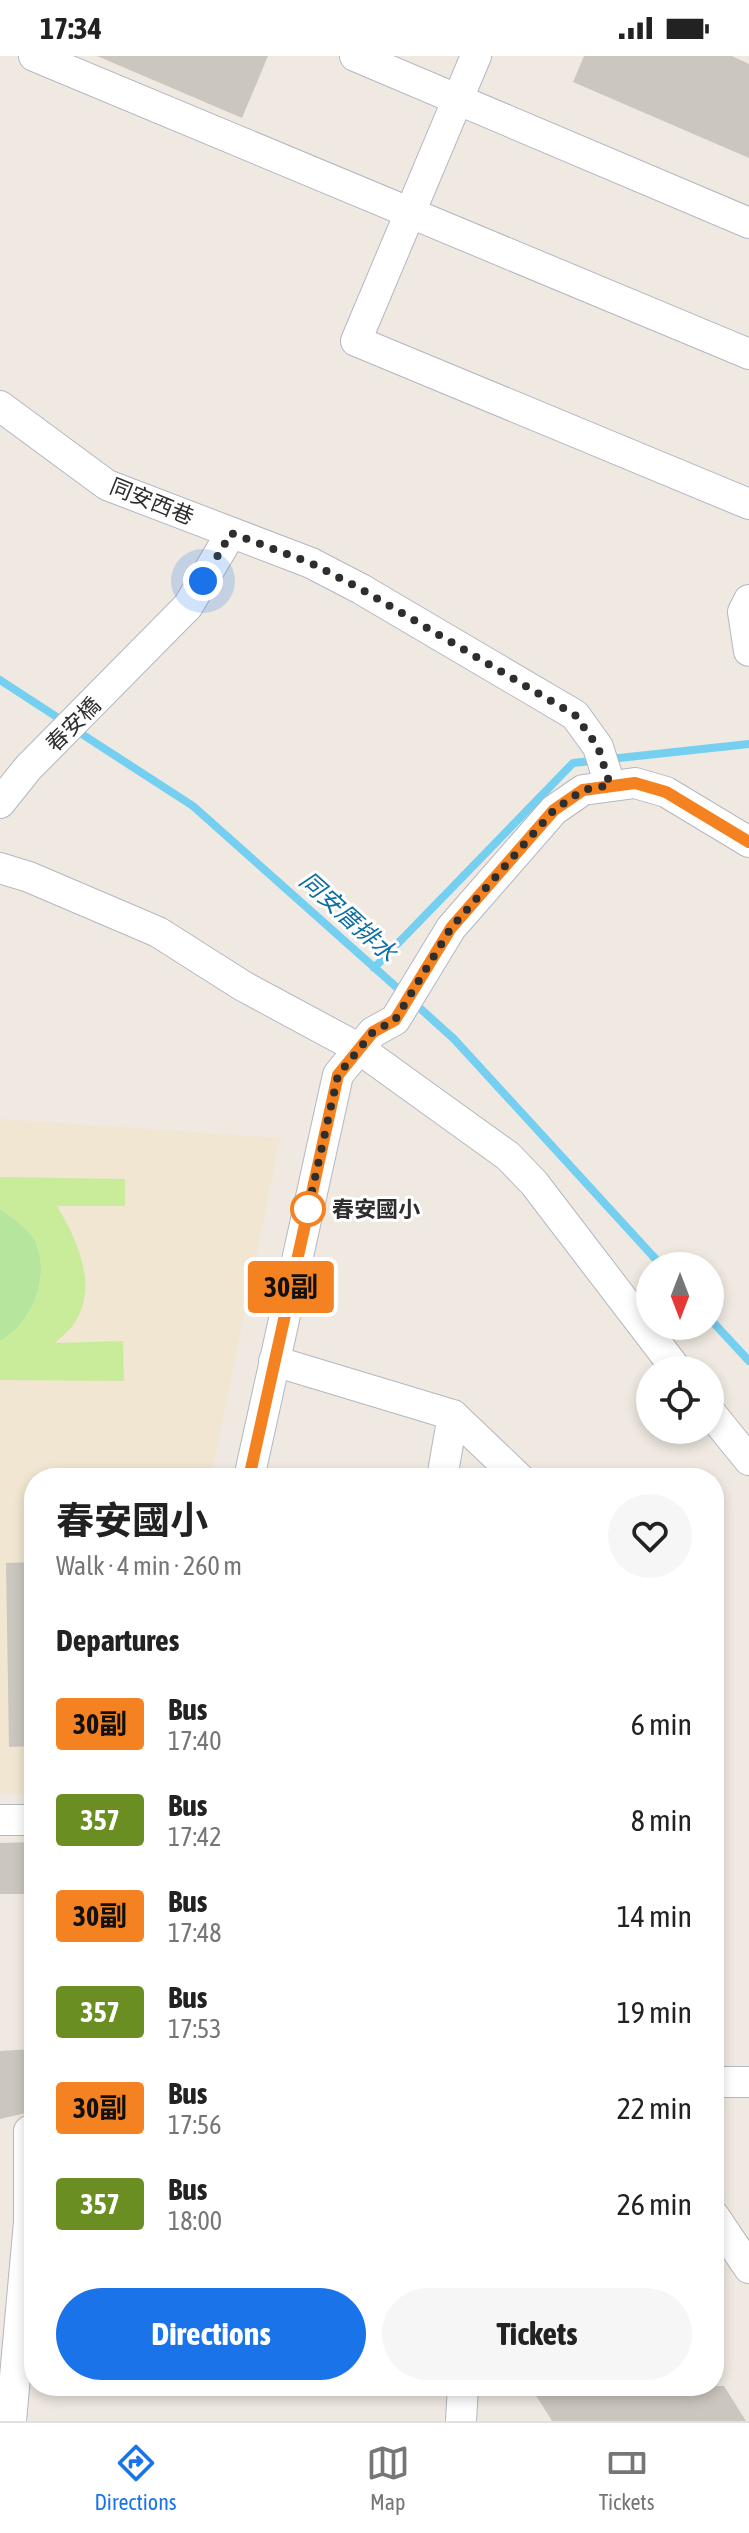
<!DOCTYPE html>
<meta charset="utf-8">
<style>
:root{--surface:#fff;--page:#f6f6f6;--text:#222;--muted:#767676;--line:#e0e0e0;--accent:#1a73e8}
body{margin:0;font-family:"Asap Condensed","Noto Sans TC",sans-serif;background:var(--page);color:var(--text);height:100vh;display:flex;flex-direction:column;font-size:30px;white-space:nowrap}
*{box-sizing:border-box;margin:0}
p{font-size:26px;color:var(--muted)}
.icon{flex:none;width:44px;height:44px;fill:none;stroke:currentColor;stroke-width:2;stroke-linecap:round;stroke-linejoin:round}
.map{position:relative;flex:1;overflow:hidden}
.panel{position:absolute;left:24px;top:1412px;width:700px;height:928px;display:flex;flex-direction:column;background:var(--surface);border-radius:32px;box-shadow:0 4px 12px #0003}
.panel>*{flex:none}
.badge{padding:0 16px;border-radius:6px;font-size:28px;line-height:52px}
.needle{width:52px;rotate:180deg}
.controls{position:absolute;left:636px;top:1196px;display:grid;gap:16px}
.controls a{display:grid;place-items:center;width:88px;height:88px;border-radius:50%;background:var(--surface);box-shadow:0 4px 12px #0003;font-size:40px}
.you{position:absolute;width:40px;height:40px;margin:-20px;border:6px solid #fff;border-radius:50%;background:#1a73e8;box-shadow:0 0 0 12px #1a73e833}
.map>.badge{position:absolute;translate:-50% -50%;box-shadow:0 0 0 4px #fff}
h2{padding:0 32px;font-size:30px;line-height:72px}
.round{display:grid;place-items:center;flex:none;width:84px;height:84px;border-radius:42px;background:var(--page)}
.head{display:flex;align-items:center;justify-content:space-between;height:136px;padding:0 32px}
h1{font-size:38px;font-weight:700;line-height:60px}
.button{display:flex;gap:16px;margin-top:auto;padding:16px 32px}
.button a{flex:1;height:92px;border-radius:48px;background:var(--accent);color:#fff;font-size:32px;font-weight:700;line-height:92px;text-align:center}
.button a+a{background:var(--page);color:var(--text)}
ul{padding:0;list-style:none}
li{display:flex;align-items:center;gap:24px;height:96px;padding:0 32px}
li div{flex:1}
li b{display:block;font-size:30px}
li em{font-style:normal}
li .badge{min-width:88px;font-weight:700;text-align:center}
.status{display:flex;justify-content:space-between;align-items:center;height:56px;padding:0 40px;background:var(--surface);direction:ltr}
.status svg{height:22px;fill:currentColor}
.dock{display:flex;justify-content:space-around;align-items:center;height:112px;border-top:2px solid var(--line);background:var(--surface);font-size:22px;color:var(--muted)}
.dock a{display:grid;justify-items:center;gap:4px}
.dock .selected{color:var(--accent)}
.map>svg:first-child{display:block}
.education{fill:#f0e6d1}
.green{fill:#b6e59e}
.pitch{fill:#c9ec9a}
.lines{fill:none;stroke-linecap:round;stroke-linejoin:round}
.stream{stroke:#75cff0;stroke-width:8}
.building{fill:#cbc7bf}
.minor-casing{stroke:#b4b7c1;stroke-width:32}
.minor{stroke:#fff;stroke-width:30}
.line-casing{stroke:#fff;stroke-width:18}
.line{stroke:#f58220;stroke-width:12}
.walk{stroke:#2e2e2e;stroke-width:8;stroke-dasharray:0 14.4}
.stop-dot{fill:#fff;stroke:#f58220;stroke-width:4}
.labels{text-anchor:middle;stroke-width:6;stroke-linejoin:round;paint-order:stroke}
.street-label{font-size:22px;fill:#2e2e2e;stroke:#fff}
.stop-label{font-size:22px;font-weight:bold;fill:#2e2e2e;stroke:#fff;text-anchor:start}
.water-label{font-size:24px;font-style:italic;fill:#0d6fa3;stroke:#fff}
</style>
<div class="status"><b>17:34</b><svg viewBox="0 0 49 12"><path d="M0 12V9h3v3zM5 12V6h3v6zM10 12V3h3v9zM15 12V0h3v12zM26 1h20v11H26zM47 4h2v5h-2z"/></svg></div>
<div class="map">
<svg width="749" height="2365" viewBox="0 0 749 2365">
<rect width="100%" height="100%" fill="#efe9e1"/>
<path class="education" d="M0,1063l280,19 -69,340h-177v315l-34,1z"/>
<path class="green" d="M0,1153c12,8 30,21 36,34 15,35 -5,81 -36,98z"/>
<path class="pitch" d="M0,1121l125,2v27h-68c20,34 43,81 16,119 -4,6 -12,12 -18,18l68,-2 1,40 -124,-1v-39c31,-17 51,-63 36,-98 -6,-13 -24,-26 -36,-34z"/>
<g class="lines">
<path class="stream" d="M0,624l63,41
M74,673l119,77 210,187
M374,912l199,-205 176,-19
M413,946l41,37 208,227
M710,1263l39,42"/>
</g>
<path class="building" d="M97,0h171l-26,62z
M584,0h148l17,8v94l-176,-76z
M34,1506v184l-25,1 -3,-184z
M34,1786v52h-34v-51z
M34,1993v62l-34,8v-68z
M530,2330h194l22,35h-194z"/>
<g class="lines">
<g class="minor-casing">
<path id="minor" d="M34,0l715,298
M355,0l394,167
M476,0l-120,285 393,163
M0,350l107,79 204,78 50,26 214,126 23,32 12,38
M749,544l-6,12 6,39
M0,747l28,-35 160,-162 43,-73
M0,812l29,9 129,55 85,54 115,62 150,108 26,27 143,187
M274,1305l179,54 66,63
M710,1356l39,48
M249,1422l89,-403 35,-43 22,-12 56,-92 103,-118 29,-20 52,-7 31,9 83,50
M442,1422l11,-63
M0,1764h34
M714,2026h35
M714,2160l35,52
M11,2365l18,-199v-91
M461,2365l2,-35"/>
</g>
<use href="#minor" class="minor"/>
</g>
<g class="lines">
<g class="line-casing">
<path id="line" d="M249,1422l89,-403 35,-43 22,-12 56,-92 103,-118 29,-20 52,-7 31,9 83,50"/>
</g>
<use href="#line" class="line"/>
<path class="walk" d="M203,525l28,-48 80,30 50,26 214,126 23,32 12,38 -27,5 -29,20 -103,118 -56,92 -22,12 -35,43 -32,143 2,-9"/>
</g>
<circle class="stop-dot" cx="308" cy="1153" r="16"/>
<g class="labels">
<g class="street-label">
<text transform="translate(152 445) rotate(22)" y="8">同安西巷</text>
<text transform="translate(73 668) rotate(-45)" y="8">春安橋</text>
</g>
<g class="stop-label">
<text x="332" y="1161">春安國小</text>
</g>
<g class="water-label">
<text transform="translate(348 861) rotate(42)" y="8">同安厝排水</text>
</g>
</g>
</svg>
<div class="controls">
<a><svg class="needle" viewBox="-14 -14 28 28"><path d="M0-13l5 13h-10z" fill="#e53935"/><path d="M0 13l5-13h-10z" fill="#767676"/></svg></a>
<a><svg class="icon" aria-label="locate" viewBox="0 0 24 24"><circle cx="12" cy="12" r="6"/><path d="M12 2v4M12 18v4M2 12h4M18 12h4"/></svg></a>
</div>
<div class="you" style="left:203px;top:525px"></div>
<b class="badge" style="left:291px;top:1231px;background:#f58220;color:#111">30副</b>
<section class="panel">
<div class="head"><div><h1>春安國小</h1><p>Walk · 4 min · 260 m</p></div><a class="round"><svg class="icon" aria-label="heart" viewBox="0 0 24 24"><path d="M12 20l-8-8c-3-5 5-10 8-4 3-6 11-1 8 4z"/></svg></a></div>
<h2>Departures</h2>
<ul>
<li><span class="badge" style="background:#f58220;color:#111">30副</span><div><b>Bus</b><p>17:40</p></div><em>6 min</em></li>
<li><span class="badge" style="background:#6b8e23;color:#fff">357</span><div><b>Bus</b><p>17:42</p></div><em>8 min</em></li>
<li><span class="badge" style="background:#f58220;color:#111">30副</span><div><b>Bus</b><p>17:48</p></div><em>14 min</em></li>
<li><span class="badge" style="background:#6b8e23;color:#fff">357</span><div><b>Bus</b><p>17:53</p></div><em>19 min</em></li>
<li><span class="badge" style="background:#f58220;color:#111">30副</span><div><b>Bus</b><p>17:56</p></div><em>22 min</em></li>
<li><span class="badge" style="background:#6b8e23;color:#fff">357</span><div><b>Bus</b><p>18:00</p></div><em>26 min</em></li>
</ul>
<div class="button"><a>Directions</a><a>Tickets</a></div>
</section>
</div>
<nav class="dock">
<a class="selected"><svg class="icon" aria-label="directions" viewBox="0 0 24 24"><path d="M12 3l9 9-9 9-9-9zM9 14v-3h6M13 9l2 2-2 2"/></svg>Directions</a>
<a><svg class="icon" aria-label="map" viewBox="0 0 24 24"><path d="M3 6l6-2 6 2 6-2v14l-6 2-6-2-6 2zM9 4v14M15 6v14"/></svg>Map</a>
<a><svg class="icon" aria-label="tickets" viewBox="0 0 24 24"><path d="M3 7h18v10H3zM15 7v10"/></svg>Tickets</a>
</nav>
